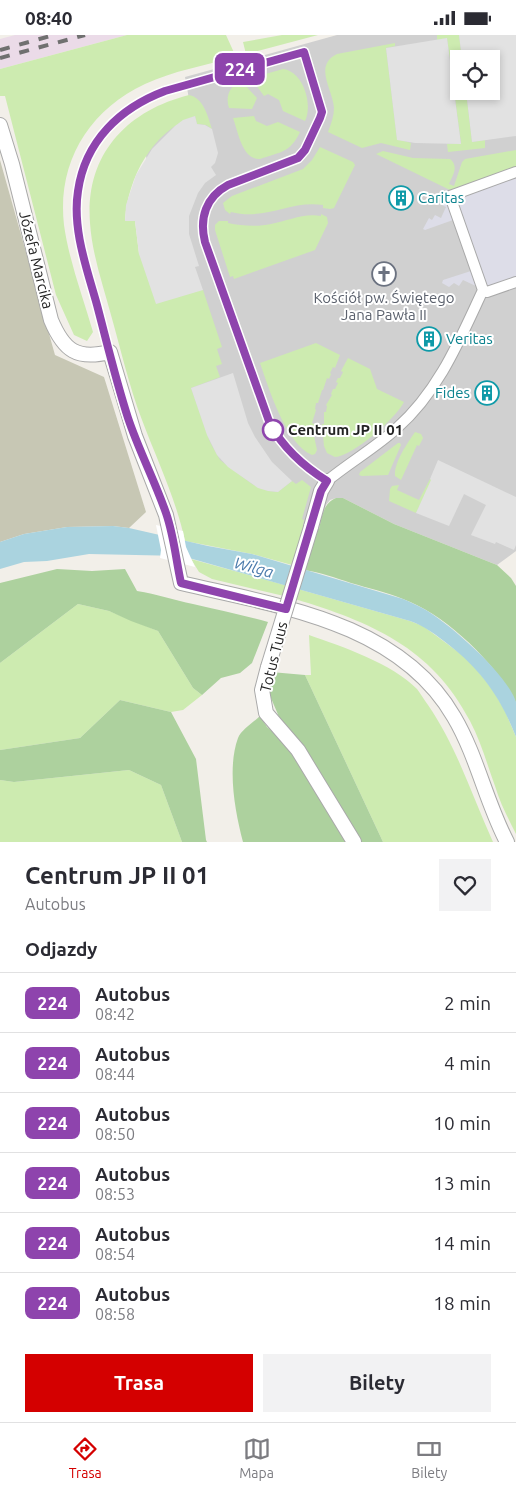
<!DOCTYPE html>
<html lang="pl">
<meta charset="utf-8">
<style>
:root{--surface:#fff;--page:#f2f2f3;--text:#2b2b33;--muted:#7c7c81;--line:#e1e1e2;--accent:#d40000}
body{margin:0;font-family:Ubuntu,sans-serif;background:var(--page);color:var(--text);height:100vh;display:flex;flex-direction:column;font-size:19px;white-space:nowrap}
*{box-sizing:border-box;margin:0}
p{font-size:16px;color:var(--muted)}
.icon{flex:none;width:28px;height:28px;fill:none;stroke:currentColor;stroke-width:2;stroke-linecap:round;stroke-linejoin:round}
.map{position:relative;height:807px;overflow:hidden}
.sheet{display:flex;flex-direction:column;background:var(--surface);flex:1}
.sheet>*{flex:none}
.badge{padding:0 10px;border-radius:8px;font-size:18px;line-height:32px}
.buttons{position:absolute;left:450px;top:15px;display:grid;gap:10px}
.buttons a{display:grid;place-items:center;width:50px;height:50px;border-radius:0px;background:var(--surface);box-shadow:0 2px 8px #0003;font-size:25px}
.map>.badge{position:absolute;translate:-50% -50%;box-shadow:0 0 0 2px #fff}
h2{padding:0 25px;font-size:19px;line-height:45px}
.round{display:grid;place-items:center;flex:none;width:52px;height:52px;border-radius:0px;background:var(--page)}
.head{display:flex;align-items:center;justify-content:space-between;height:85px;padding:0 25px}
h1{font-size:24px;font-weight:600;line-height:38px}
.action{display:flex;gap:10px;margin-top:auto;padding:10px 25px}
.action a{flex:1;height:58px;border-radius:0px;background:var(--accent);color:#fff;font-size:20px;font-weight:600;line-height:58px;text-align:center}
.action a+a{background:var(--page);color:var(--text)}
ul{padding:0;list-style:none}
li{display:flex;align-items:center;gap:15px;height:60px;padding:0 25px;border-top:1px solid var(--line)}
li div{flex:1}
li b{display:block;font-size:19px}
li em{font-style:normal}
li .badge{min-width:55px;font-weight:700;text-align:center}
.status{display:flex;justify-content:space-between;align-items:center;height:35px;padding:0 25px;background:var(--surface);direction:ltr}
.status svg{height:14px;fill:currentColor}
.dock{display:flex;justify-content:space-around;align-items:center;height:70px;border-top:1px solid var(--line);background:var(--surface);font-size:14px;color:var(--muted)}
.dock a{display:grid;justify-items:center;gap:2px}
.dock .current{color:var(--accent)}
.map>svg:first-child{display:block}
.industrial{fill:#ebdbe8}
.religious{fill:#d0d0d0;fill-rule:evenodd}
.construction{fill:#c7c7b4}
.grass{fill:#cdebb0}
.forest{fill:#add19e}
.parking{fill:#e2e2e2}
.plaza{fill:#dddde8}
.water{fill:#aad3df}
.pier{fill:#fff}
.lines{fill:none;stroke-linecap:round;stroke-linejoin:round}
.pedestrian-casing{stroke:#a9a9a9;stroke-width:12}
.minor-casing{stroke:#a9a9a9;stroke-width:16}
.pedestrian{stroke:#fff;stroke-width:10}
.minor{stroke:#fff;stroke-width:14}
.rail{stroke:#707070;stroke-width:4;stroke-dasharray:10 10;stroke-linecap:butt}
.minor-bridge-casing{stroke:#a9a9a9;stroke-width:16;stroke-linecap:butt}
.minor-bridge{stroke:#fff;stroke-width:14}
.line-casing{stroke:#fff;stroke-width:11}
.line{stroke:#8e44ad;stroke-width:8}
.stop-dot{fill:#fff;stroke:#8e44ad;stroke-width:2.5}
.labels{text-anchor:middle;stroke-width:4;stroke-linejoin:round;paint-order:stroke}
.culture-label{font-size:15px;fill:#0d838f;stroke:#fff;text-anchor:start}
.street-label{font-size:15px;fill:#222;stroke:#fff}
.worship-label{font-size:15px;fill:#5b616d;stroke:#fff}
.stop-label{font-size:15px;font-weight:bold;fill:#222;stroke:#fff;text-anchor:start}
.water-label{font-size:16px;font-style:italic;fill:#4a7aab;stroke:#fff}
</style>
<div class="status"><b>08:40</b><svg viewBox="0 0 49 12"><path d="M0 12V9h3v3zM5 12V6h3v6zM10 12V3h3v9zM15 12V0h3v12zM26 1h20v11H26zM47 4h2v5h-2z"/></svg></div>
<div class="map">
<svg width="516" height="807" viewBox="0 0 516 807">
<rect width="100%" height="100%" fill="#f2efe9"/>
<path class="industrial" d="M15,0h112l-127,34v-30z"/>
<path class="religious" d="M337,0h179v516l-19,14 -103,-41 -51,-26h-7l-6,2 -4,5 -7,24 -43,23 -72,-87 -60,-320 45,-46 -4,-22zM459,24h32v32h-32z"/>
<path class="construction" d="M0,125l55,195 49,22 42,135 -17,16 -16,-2 -46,1 -43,7 -24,8z"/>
<path class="grass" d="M127,0h99l10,22c-30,8 -63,14 -91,27 -57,27 -88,79 -81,141 5,36 19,72 29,107l-6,9 -13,-6 -18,-40 -51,-199h-5v-27z
M282,0h36l-72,19 -3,-12z
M437,0h22l3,24h-3v32h7l6,51 13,-2v8l-37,4 -1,-8 14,-1 -14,-105 -10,2z
M395,8v3l-9,2 11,91 14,4 -1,7 -29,-7 -19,5 -34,-16c3,-8 6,-16 6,-24 -1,-19 -21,-42 3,-54z
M283,34c21,3 30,36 22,52l-22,-10 -4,-11 -11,-6 -4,2 -13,-18z
M241,46l16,17 -5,11 -23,-1c-4,-12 1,-22 12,-27z
M189,60c15,3 19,22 23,34l-6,-4 -9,-1 -2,-8c-43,15 -67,62 -70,104l10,1 4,33 59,37 5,-1 19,57 -5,2 5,15 -6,2 4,11 -29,11 19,54 10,18 32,24 16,7 10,1 14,-11 4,3 6,-4 9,7 -9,32 2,1 -1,5 2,1 -13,39 -40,-11 -67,-13c-9,-42 -28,-81 -43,-121 -13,-34 -21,-70 -31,-105 -8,-30 -19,-61 -21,-92 -5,-68 36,-112 99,-128z
M254,81l2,5 11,5 11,-4 22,10c-10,21 -20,20 -40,27 -18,1 -22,-28 -27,-41z
M320,112l33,15 2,3 -21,43 -4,1 -7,-1v-3c-33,-5 -57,16 -92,7l-1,2 -5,-4 -2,-7 9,-7 71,-27 9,-9z
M516,115v17l-66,23 -74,-36 7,-3 30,7 37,1c9,7 3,16 -1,25l5,2 8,-24 3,-3z
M321,179l6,3 1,6 -13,27 -81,29 -1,-3 -3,1 -15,-47v-5l4,-4h9v2c14,3 29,4 43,1 17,-3 32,-11 50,-8z
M316,308l24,12 -5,13 -2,-1 -3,6 1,1 -2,5 -2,-1 -4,12h-1l-4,13h-2l-1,6 1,1 -4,13 2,1v6h-2v6h2l3,14 -2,4 -3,1c-26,-11 -43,-66 -52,-92z
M348,323l22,11 7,20 27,13c-8,16 -51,54 -69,55l-8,-4 -3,-7 -2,-22h2v-12h2l1,-6 -1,-1 6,-10 -1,-1 2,-5h2l3,-6 -2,-1 2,-4h2l3,-6 -2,-1z
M415,397l6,2 2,4 -4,8 -2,-1 -16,35 -6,-4c-1,-14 12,-32 20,-44z
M398,408h2l1,2 -13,30 -26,1 -3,-1 1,-3z
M430,444l2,1 -16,33 -27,-12 1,-12 2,-3 7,-1 -2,5 22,10z
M191,524l97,27 -4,10 -72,-17 -13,-7z
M298,554l112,32 13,5 46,34 24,30 12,21 11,26v97c-8,-16 -16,-31 -21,-48 -8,-22 -14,-44 -25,-65 -38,-74 -100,-99 -175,-122z
M78,569l31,7 49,20 35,57 9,7 -19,15 -12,2 -51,-12 -40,38 -80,12v-87z
M309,600c32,11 84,29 108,54 4,5 7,11 11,16 29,42 44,91 65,137h-110l-78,-167h6z
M129,735l32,15 21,57h-182v-62l14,2z"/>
<path class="forest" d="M336,463h7l51,26 103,41 14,13 5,8v117c-20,-40 -71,-89 -113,-104 -17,-7 -35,-11 -52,-16 -15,-5 -31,-11 -47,-13l12,-41h3c3,-12 4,-26 17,-31z
M57,534l35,2 33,-2 12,22c20,3 37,9 56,13 26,6 50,11 75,18l-16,41 -12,10 -19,5 -19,17 -9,-7 -35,-57 -27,-10 -22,-10 -31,-7 -78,59v-80z
M271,637l34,3 78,167h-23l-78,-118 -14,-33z
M120,665l51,12 25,47 10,81 1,2h-25l-21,-57 -32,-15 -115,12 -14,-2v-30l80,-12z
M260,681l7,11 18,15 62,100h-104c-8,-30 -16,-74 -5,-104 3,-8 16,-16 22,-22z"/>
<path class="parking" d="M459,0h57v101l-44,6 -6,-51h25v-32h-29z
M447,3l14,106 -46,-1 -18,-3 -11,-92z
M195,81l2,8 8,1 7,4 6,24 -3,10 -4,4 5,8 -11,8 -7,10 -9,23v18l10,32 -4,1 8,23 -47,14 -17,-50 -4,-33h-10l1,-16 10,-30 16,-26 23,-23 8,-6z
M233,338l15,50 7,14 17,25 20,19 -14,11 -10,-1 -10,-3 -30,-21 -11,-12 -10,-20 -16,-47z
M438,425l78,37v48l-2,5 -18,-8 -1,2 -24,-9 15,-30 -22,-11 -15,32 -33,-13 15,-33 -1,-1z"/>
<path class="plaza" d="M516,132v119l-23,8 -30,-14 -4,6 -5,-3 -5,4 -7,-4 1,-3 28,-9 -18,-51 -28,10 -2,-1 6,-11 3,2 3,-5 6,3 5,-11 -4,-2 8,-15z"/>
<path class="water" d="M113,491l16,2 79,18 44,8 151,45c7,3 14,6 21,10 25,14 84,66 92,93 0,10 0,25 0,35 -15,-39 -34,-66 -67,-92 -13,-10 -24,-19 -39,-24l-228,-65 -93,-2 -42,7 -23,1 -24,7v-27l24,-8 43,-7z"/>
<path class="pier" d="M156,490l27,6 3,16 9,20 -35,-9 1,-8z"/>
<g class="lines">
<g class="pedestrian-casing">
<path id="pedestrian" d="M483,255l4,2 29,-10
M327,446c23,-19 48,-33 70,-53 42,-37 63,-89 86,-138l-33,-94 66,-24"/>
</g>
<g class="minor-casing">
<path id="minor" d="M0,90l12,39 39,156c13,31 26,40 59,32l25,84 31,79 15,68c97,23 218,39 273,134 23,39 32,85 53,125
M311,492l10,-36 6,-10
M268,632l-6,23 4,23 32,37 56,92"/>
</g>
<use href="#pedestrian" class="pedestrian"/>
<use href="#minor" class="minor"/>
<path class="rail" d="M0,15l54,-15
M0,23l85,-23"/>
<g class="minor-bridge-casing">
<path id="minor-bridge" d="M268,632l43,-140"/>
</g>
<use href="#minor-bridge" class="minor-bridge"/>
</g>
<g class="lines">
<g class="line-casing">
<path id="line" d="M304,17l18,60 -2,6 -15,32 -7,8 -70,27c-22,12 -29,33 -23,57l65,182c14,25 33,42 57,57l-6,10 -35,118 -105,-26c-5,-23 -7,-47 -15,-70 -11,-32 -27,-62 -38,-95 -12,-37 -21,-75 -31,-113 -10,-36 -25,-76 -19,-114 7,-50 42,-83 87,-100z"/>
</g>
<use href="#line" class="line"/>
</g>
<defs>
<g id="building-ring" transform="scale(1.25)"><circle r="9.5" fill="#fff" stroke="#0f9aa8" stroke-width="1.5"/><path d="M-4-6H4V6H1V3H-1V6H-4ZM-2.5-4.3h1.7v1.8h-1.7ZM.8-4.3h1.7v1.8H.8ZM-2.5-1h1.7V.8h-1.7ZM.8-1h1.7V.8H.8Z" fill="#0f9aa8"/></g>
<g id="church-ring" transform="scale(1.25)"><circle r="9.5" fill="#fff" stroke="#6b7280" stroke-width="1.5"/><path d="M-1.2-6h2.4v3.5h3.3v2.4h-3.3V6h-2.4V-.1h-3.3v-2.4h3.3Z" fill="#6b7280"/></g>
</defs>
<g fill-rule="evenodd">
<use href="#building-ring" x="401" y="163"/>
<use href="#church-ring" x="384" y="239"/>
<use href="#building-ring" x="429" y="304"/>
<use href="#building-ring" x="487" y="358"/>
</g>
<circle class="stop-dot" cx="273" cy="395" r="10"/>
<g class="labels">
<g class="culture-label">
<text x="418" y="168">Caritas</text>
<text x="446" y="309">Veritas</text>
<text x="470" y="363" text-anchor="end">Fides</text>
</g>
<g class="street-label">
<text transform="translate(36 225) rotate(76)" y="5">Józefa Marcika</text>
<text transform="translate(274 622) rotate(-76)" y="5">Totus Tuus</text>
</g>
<g class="worship-label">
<text x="384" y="268">Kościół pw. Świętego<tspan x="384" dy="17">Jana Pawła II</tspan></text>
</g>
<g class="stop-label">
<text x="288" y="400">Centrum JP II 01</text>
</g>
<g class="water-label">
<text transform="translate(254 532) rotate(15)" y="6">Wilga</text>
</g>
</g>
</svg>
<div class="buttons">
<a><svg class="icon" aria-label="locate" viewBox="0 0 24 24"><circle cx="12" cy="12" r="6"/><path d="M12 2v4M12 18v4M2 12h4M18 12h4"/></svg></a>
</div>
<b class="badge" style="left:240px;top:34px;background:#8e44ad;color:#fff">224</b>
</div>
<section class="sheet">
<div class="head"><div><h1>Centrum JP II 01</h1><p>Autobus</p></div><a class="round"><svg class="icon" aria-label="heart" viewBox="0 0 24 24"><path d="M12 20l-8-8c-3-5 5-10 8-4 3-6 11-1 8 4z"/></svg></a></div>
<h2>Odjazdy</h2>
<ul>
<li><span class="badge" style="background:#8e44ad;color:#fff">224</span><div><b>Autobus</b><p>08:42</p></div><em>2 min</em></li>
<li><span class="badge" style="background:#8e44ad;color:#fff">224</span><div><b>Autobus</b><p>08:44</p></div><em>4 min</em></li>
<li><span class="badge" style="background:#8e44ad;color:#fff">224</span><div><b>Autobus</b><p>08:50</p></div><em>10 min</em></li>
<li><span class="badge" style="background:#8e44ad;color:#fff">224</span><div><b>Autobus</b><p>08:53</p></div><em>13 min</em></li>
<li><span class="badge" style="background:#8e44ad;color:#fff">224</span><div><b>Autobus</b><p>08:54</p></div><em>14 min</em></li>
<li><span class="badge" style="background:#8e44ad;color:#fff">224</span><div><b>Autobus</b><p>08:58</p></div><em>18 min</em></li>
</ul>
<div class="action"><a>Trasa</a><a>Bilety</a></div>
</section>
<nav class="dock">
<a class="current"><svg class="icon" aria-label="directions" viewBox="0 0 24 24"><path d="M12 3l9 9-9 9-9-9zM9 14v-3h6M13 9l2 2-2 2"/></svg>Trasa</a>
<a><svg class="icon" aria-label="map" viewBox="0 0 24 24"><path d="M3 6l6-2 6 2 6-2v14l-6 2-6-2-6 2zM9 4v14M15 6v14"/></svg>Mapa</a>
<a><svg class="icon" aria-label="tickets" viewBox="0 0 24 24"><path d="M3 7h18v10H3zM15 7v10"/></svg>Bilety</a>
</nav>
